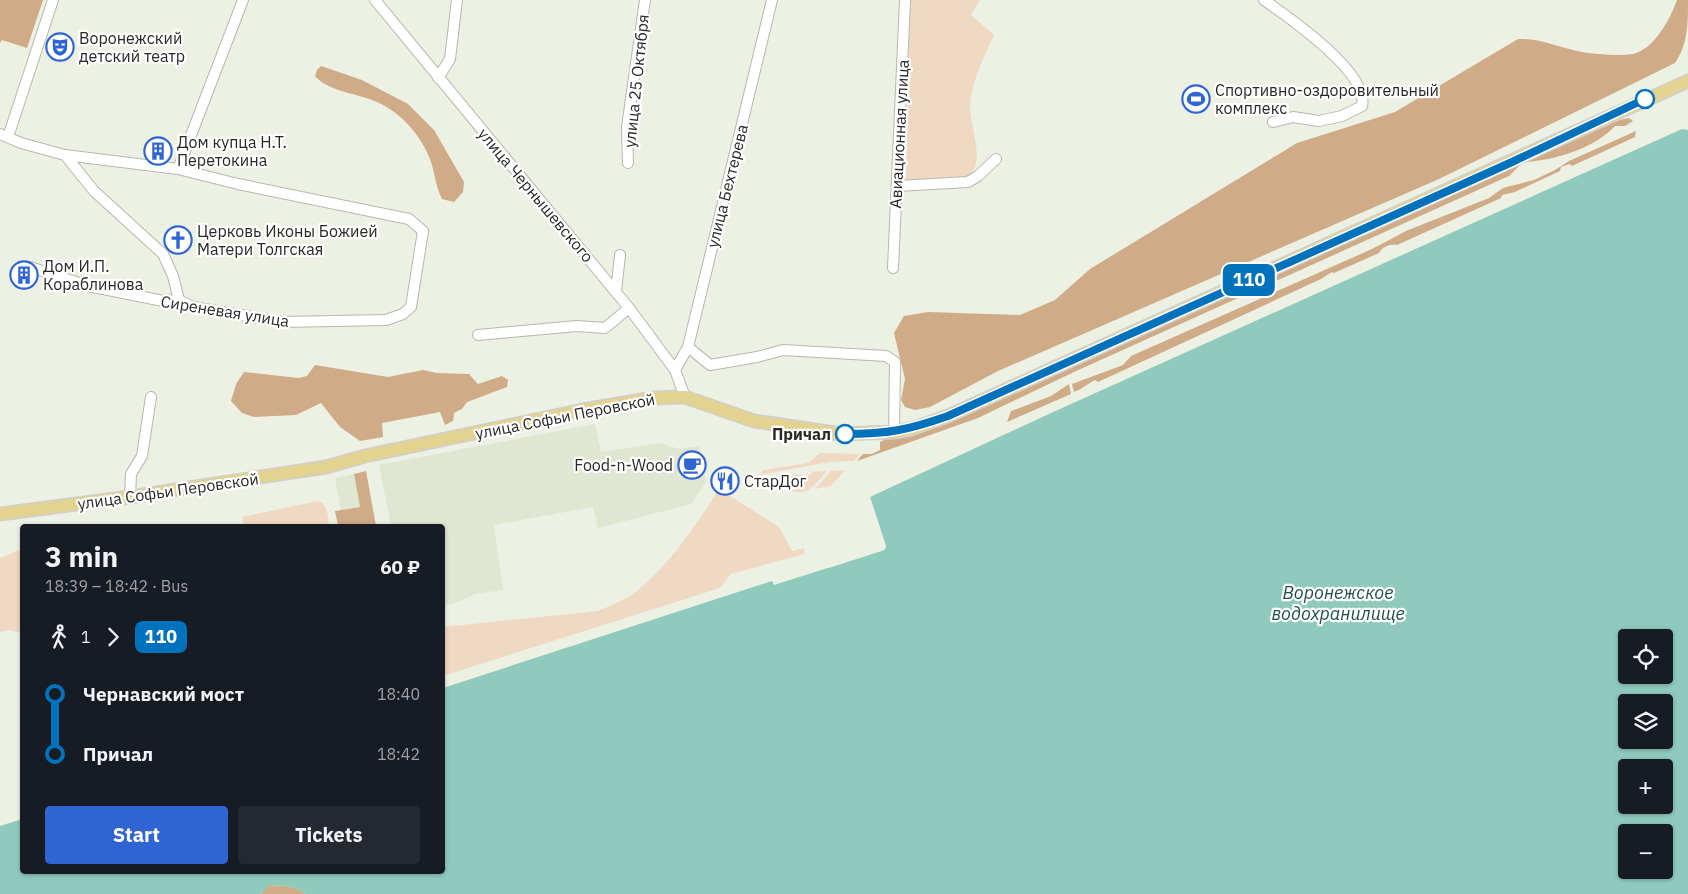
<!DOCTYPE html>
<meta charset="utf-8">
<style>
:root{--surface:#171b24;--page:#242831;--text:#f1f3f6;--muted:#9ea1a6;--accent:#3064d2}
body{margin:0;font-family:"IBM Plex Sans",sans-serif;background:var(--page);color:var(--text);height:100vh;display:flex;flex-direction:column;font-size:19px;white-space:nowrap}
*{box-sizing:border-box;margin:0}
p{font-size:16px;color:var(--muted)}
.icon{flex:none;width:28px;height:28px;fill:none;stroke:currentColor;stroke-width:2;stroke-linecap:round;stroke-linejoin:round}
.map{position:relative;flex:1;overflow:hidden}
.side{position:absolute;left:20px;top:524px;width:425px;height:350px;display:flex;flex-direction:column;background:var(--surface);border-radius:5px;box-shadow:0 1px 4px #0004}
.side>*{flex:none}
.badge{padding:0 10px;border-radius:8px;font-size:18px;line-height:32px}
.buttons{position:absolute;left:1618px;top:629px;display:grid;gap:10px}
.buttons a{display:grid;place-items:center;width:55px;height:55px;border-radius:5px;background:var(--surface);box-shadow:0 1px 4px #0004;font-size:25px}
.map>.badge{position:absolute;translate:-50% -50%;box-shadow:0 0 0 2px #fff}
.legs{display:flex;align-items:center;gap:8px;height:55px;padding:0 25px;font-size:16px}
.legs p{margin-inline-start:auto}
.summary{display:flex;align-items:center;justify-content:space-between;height:85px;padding:0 25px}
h1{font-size:28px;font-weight:700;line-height:38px}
.button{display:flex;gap:10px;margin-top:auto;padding:10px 25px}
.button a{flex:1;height:58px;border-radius:5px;background:var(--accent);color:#fff;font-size:20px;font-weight:700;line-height:58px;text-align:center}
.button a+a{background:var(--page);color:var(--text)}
ul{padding:0 25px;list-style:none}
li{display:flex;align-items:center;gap:18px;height:60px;font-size:19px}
li i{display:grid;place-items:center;width:8px;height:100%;margin:0 6px;background:currentColor}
li i::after{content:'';width:12px;height:12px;margin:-6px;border:4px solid;border-radius:50%;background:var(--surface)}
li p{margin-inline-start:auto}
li:first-child i{background:linear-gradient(#0000 50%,currentColor 0)}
li:last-child i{background:linear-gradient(currentColor 50%,#0000 0)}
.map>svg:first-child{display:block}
.built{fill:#dfe6d2}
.green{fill:#f0d9c2}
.forest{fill:#cfab87}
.water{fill:#8fcabd;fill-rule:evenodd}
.pier{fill:#ecf1e4}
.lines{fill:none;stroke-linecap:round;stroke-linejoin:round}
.minor-casing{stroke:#b5b9ad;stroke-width:12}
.major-casing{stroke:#cfd0cf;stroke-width:15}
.minor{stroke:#fff;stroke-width:10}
.major{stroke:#e3d290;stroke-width:12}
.line-1-casing{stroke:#fff;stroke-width:11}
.line-1{stroke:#0072bc;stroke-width:8}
.stop-1-dot{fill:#fff;stroke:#0072bc;stroke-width:2.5}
.labels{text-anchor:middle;stroke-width:4.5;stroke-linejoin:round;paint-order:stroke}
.poi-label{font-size:16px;fill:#272924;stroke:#fff;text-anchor:start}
.street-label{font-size:16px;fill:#272924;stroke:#fff}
.stop-label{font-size:16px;font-weight:bold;fill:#272924;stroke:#fff;text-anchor:end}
.water-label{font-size:18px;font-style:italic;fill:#1d4f45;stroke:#fff}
</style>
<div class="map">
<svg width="1688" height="894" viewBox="0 0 1688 894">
<rect width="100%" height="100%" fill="#ecf1e4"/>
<path class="built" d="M595,424l6,28 59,-9 19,6 20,-3 7,36 -15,22 -93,24 -5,-21 -99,18 9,65 -28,4 -19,9 -13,2 -1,-79h-51l-12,-61z
M354,474l6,33 -19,3 -6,-32z"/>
<path class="green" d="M910,0h70l-9,15 23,20c-10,22 -23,48 -24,72 0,20 17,57 -3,70 -10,6 -48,4 -61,5z
M820,453l40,1 -7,7 -24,1 -70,13 4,-5 45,-7z
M845,470l-14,16 -16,3 16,-18z
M827,471c-9,10 -19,26 -35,20l21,-19z
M803,474l-16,14 -20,-8z
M719,489l60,38 13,24 12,-3 1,6 -74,20 -11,14 -277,88v-49l155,-16c11,-5 22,-9 32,-15 34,-23 67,-72 89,-107z
M318,501l5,2 4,8 2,15h-85l-2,-9z
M22,549v80l-4,3 -9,-2 -9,2v-74z"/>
<path class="forest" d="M0,0h43l-16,48 -25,-8 -2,3z
M1677,0h11c0,25 0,44 -13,63l-236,116 -441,192 -68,36 -15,3 -10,-3 -4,-7 4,-21 -11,-46 10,-17 24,-4 92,3 35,-15 35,-31 207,-126 98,-31 123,-73c23,-1 42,9 64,13 10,2 45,5 54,1 20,-7 34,-34 41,-53z
M321,66l41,14 46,24 26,26 30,52 -1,10 -9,10 -12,-3c-6,-12 -7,-24 -11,-37 -9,-27 -33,-53 -59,-62 -18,-7 -44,-9 -57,-24l2,-6z
M1629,118l4,3 -8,5h-10c-20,22 -60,34 -89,36l88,-41z
M1636,131l-1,6 -63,29 -2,-2 -9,3 -1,4 -45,21 -13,3 -1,3 -104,47c-7,-1 -14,1 -18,8l-45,20 -2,-1 -11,7 -223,103 -3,-2c-8,4 -13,9 -21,12l-2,-8 51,-19 8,-9 241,-107 34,-18 83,-33 14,-10 31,-8 21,-10 14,-9z
M1520,165l-11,11 -435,196 -96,46 -121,43 6,-7h9l8,-4v-8l10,-5 173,-66z
M315,365l73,12 35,-7 14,3 32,1 9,10 24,-8 6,4 -1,7 -40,15 -5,7 -8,4 -1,8 -8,4 -5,-13 -58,11 1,14 -23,4 -20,-14 -19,-24 -25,12 -42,2 -12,-4 -11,-12 5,-17 8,-12 54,6 9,-2z
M1069,384l2,10 -64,28 4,-11 40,-15z
M366,471l10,55h-38l-3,-15 25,-4 -6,-33z
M269,885c12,1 28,0 36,9h-44z"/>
<path class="water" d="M1682,129l6,1v764h-1383c-8,-9 -24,-8 -35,-9l-9,9h-261v-68l22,-7v52h420l1,-183 329,-107 2,4 110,-35 2,-4 -16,-49 181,-84zM1626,638h38v37h-38zM1626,702h38v38h-38zM1626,768h38v37h-38zM1626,832h38v38h-38z"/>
<path class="pier" d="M870,497l16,50 -2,3 -55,18 -1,-2 54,-18 -14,-50z"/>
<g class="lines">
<g class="minor-casing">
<path id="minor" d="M375,0l254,308 46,62 10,27
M1264,0c24,17 106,73 98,106l-20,10 -23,5 -26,-4 -20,5
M438,78l12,-19 7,-59
M0,134l21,9 44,12 113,14 60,15 171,35 14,12 -12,76 -8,7 -17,6 -104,2 -89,-15 -14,-7 -16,1 -75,-15 -58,-19
M8,137l45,-137
M65,155l29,36 69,63 10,22 6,24
M628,163l-1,-36 18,-127
M178,169l65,-169
M897,186l71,-4 10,-6 18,-17
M893,268l12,-268
M616,291l4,-36
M478,335l99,-9 28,2 24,-20
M688,347l22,18 47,-8 26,-7 103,6 9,6 -1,70
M675,370l13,-23 84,-347
M130,497l1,-23 11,-18 9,-59"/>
</g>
<g class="major-casing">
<path id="major" d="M0,514l130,-17 196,-30 39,-11 218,-46 71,-12 31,-1 69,24 87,13 53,-2 17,-3 37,-13 740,-335"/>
</g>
<use href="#minor" class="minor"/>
<use href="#major" class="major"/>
</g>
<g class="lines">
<g class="line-1-casing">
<path id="line-1" d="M845,434c43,0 63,-4 103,-18l564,-254 133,-63"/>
</g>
<use href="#line-1" class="line-1"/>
</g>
<defs>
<g id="theatre-ring" transform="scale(1.4375)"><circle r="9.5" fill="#fff" stroke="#3064d2" stroke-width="1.5"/><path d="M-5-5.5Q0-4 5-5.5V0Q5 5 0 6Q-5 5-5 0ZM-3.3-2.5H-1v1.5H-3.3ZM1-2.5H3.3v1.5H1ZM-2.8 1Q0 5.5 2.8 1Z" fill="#3064d2"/></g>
<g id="stadium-ring" transform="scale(1.4375)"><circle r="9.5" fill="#fff" stroke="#3064d2" stroke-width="1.5"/><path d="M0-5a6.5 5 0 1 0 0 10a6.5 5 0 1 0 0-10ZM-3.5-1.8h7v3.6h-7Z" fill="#3064d2"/></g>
<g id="building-ring" transform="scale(1.4375)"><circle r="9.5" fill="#fff" stroke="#3064d2" stroke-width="1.5"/><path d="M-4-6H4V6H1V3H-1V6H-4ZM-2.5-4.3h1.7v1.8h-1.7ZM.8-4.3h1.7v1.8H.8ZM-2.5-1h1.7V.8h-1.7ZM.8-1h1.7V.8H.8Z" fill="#3064d2"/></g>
<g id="church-ring" transform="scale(1.4375)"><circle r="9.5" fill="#fff" stroke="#3064d2" stroke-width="1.5"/><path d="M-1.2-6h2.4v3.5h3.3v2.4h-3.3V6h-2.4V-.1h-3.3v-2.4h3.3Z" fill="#3064d2"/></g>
<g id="cafe-ring" transform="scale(1.4375)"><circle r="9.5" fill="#fff" stroke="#3064d2" stroke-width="1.5"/><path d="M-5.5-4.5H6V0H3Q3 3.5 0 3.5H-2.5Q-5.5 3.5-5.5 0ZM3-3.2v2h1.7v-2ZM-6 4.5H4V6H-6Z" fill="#3064d2"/></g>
<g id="restaurant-ring" transform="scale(1.4375)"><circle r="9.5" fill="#fff" stroke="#3064d2" stroke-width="1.5"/><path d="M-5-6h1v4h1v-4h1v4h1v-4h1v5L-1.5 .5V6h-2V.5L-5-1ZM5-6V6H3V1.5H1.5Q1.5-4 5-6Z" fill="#3064d2"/></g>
</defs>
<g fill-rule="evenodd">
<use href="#theatre-ring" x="60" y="47"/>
<use href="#stadium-ring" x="1196" y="99"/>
<use href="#building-ring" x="158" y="151"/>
<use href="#church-ring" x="178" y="240"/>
<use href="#building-ring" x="24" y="275"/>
<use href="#cafe-ring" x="692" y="465"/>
<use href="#restaurant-ring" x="725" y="481"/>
</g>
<g class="stop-1-dot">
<circle cx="1645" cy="99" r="9"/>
<circle cx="845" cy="434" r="9"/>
</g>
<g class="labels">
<g class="poi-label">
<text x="79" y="44">Воронежский<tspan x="79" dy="18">детский театр</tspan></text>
<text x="1215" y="96">Спортивно-оздоровительный<tspan x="1215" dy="18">комплекс</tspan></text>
<text x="177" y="148">Дом купца Н.Т.<tspan x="177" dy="18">Перетокина</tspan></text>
<text x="197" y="237">Церковь Иконы Божией<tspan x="197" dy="18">Матери Толгская</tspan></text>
<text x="43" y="272">Дом И.П.<tspan x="43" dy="18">Кораблинова</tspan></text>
<text x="673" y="471" text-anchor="end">Food-n-Wood</text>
<text x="744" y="487">СтарДог</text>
</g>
<g class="street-label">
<text transform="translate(636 81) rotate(-84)" y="6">улица 25 Октября</text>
<text transform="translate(899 134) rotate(-87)" y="6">Авиационная улица</text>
<text transform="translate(727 186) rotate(-76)" y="6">улица Бехтерева</text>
<text transform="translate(536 195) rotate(50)" y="6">улица Чернышевского</text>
<text transform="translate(225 311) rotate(9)" y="6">Сиреневая улица</text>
<text transform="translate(565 416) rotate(-11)" y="6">улица Софьи Перовской</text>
<text transform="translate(168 491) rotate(-8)" y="6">улица Софьи Перовской</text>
</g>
<g class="stop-label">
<text x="831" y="440">Причал</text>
</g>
<g class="water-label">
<text x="1338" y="599">Воронежское<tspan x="1338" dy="21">водохранилище</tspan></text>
</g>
</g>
</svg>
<div class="buttons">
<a><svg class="icon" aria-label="locate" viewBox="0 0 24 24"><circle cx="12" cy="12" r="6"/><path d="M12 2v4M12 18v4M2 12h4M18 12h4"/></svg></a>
<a><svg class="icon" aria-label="layers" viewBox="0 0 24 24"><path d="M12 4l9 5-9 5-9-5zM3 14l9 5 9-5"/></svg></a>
<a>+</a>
<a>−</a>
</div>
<b class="badge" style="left:1249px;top:280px;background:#0072bc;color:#fff">110</b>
<section class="side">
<div class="summary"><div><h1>3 min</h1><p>18:39 – 18:42 · Bus</p></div><b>60 ₽</b></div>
<div class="legs"><svg class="icon" aria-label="walk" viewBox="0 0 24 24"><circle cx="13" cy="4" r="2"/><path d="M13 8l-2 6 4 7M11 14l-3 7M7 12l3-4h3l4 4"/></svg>1<svg class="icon" aria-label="forward" viewBox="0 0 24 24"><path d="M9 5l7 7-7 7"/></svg><b class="badge" style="background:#0072bc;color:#fff">110</b></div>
<ul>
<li><i style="color:#0072bc"></i><b>Чернавский мост</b><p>18:40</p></li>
<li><i style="color:#0072bc"></i><b>Причал</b><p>18:42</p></li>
</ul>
<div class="button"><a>Start</a><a>Tickets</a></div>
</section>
</div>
